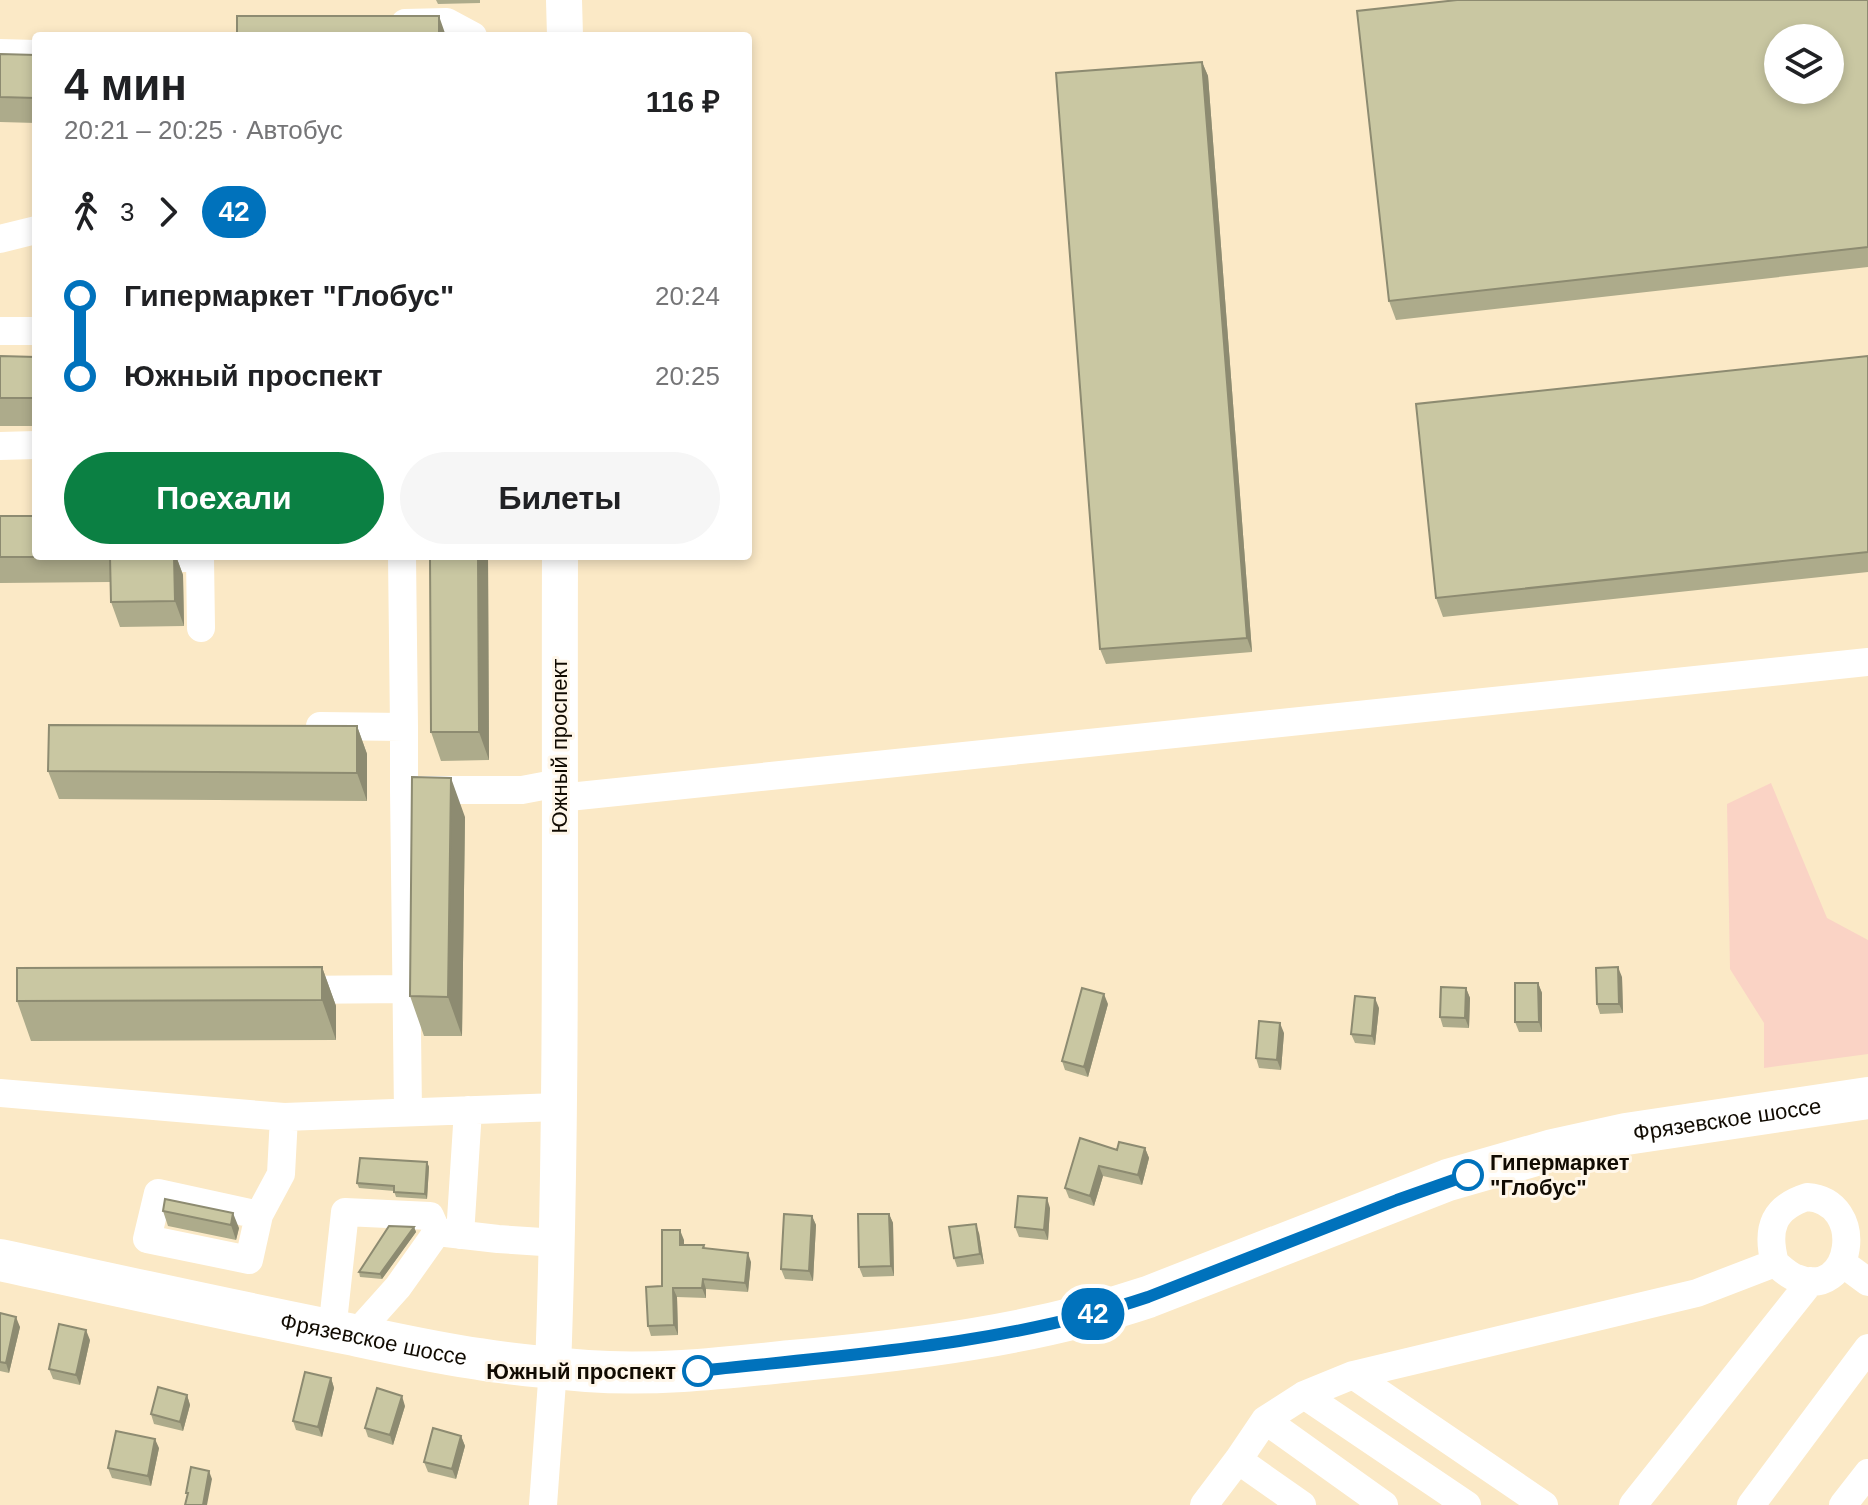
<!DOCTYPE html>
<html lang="ru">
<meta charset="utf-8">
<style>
:root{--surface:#fff;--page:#f6f6f6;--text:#202124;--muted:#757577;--accent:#0b8043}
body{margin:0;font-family:Arial,sans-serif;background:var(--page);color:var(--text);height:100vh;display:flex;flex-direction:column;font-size:30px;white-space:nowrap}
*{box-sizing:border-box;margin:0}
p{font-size:26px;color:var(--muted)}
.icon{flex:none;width:44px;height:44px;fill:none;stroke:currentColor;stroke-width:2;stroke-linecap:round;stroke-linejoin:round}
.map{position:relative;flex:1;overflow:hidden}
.sheet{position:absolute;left:32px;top:32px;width:720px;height:528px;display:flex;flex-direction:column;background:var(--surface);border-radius:8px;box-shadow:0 4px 12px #0003}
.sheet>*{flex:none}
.badge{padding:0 16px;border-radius:26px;font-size:28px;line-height:52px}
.controls{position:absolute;left:1764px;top:24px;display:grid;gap:16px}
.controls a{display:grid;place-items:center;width:80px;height:80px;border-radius:50%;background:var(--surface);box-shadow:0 4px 12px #0003;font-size:40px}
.map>.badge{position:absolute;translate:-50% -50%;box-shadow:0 0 0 4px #fff}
.legs{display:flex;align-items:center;gap:12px;height:88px;padding:0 32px;font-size:26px}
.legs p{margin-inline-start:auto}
.headline{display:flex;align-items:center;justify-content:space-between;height:136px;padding:0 32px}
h1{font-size:44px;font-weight:700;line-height:60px}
.cta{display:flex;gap:16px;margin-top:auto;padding:16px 32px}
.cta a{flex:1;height:92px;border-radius:48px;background:var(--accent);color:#fff;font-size:32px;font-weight:700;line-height:92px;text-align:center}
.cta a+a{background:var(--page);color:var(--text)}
ul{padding:0 32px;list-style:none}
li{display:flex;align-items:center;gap:28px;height:80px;font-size:30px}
li i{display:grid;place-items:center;width:12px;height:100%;margin:0 10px;background:currentColor}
li i::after{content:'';width:20px;height:20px;margin:-10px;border:6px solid;border-radius:50%;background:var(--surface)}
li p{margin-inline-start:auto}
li:first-child i{background:linear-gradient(#0000 50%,currentColor 0)}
li:last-child i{background:linear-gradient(currentColor 50%,#0000 0)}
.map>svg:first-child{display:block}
.green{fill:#fad3c5}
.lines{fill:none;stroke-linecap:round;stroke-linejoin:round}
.minor{stroke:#fff;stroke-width:28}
.major{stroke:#fff;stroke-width:36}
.highway{stroke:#fff;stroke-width:42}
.wall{fill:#adab8b}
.shaded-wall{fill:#8d8b71}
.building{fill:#c9c7a2;stroke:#8d8b71;stroke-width:2;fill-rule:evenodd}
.line-1-casing{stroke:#fff;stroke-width:18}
.line-1{stroke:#0072bc;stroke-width:12}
.stop-1-dot{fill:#fff;stroke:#0072bc;stroke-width:4}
.labels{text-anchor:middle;stroke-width:6;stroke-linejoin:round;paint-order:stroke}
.street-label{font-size:22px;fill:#110b02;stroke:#fff7ea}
.stop-label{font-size:22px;font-weight:bold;fill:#110b02;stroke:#fff7ea;text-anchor:start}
</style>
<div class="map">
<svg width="1868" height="1505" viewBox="0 0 1868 1505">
<rect width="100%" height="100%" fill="#fbe9c6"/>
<path class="green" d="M1771,783l56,135 41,22v114l-104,14v-45l-34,-54 -3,-165z"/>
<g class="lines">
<path class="minor" d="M405,23l42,-1 26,14
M0,53l36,1
M0,239l36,-9
M0,331h36
M0,446l36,-1
M159,556v2h41l1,70
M402,556l2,171
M320,726l84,1v63h118l37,-7
M404,790l4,322
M559,798l1309,-136
M291,990l116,-1
M0,1093l284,24 275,-10
M1807,1197c61,4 46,105 -11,81 -8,-3 -14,-9 -21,-15 -9,-33 -3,-55 32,-66z
M259,1215l-101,-22 -11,46 102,21 10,-45 22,-41 3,-57
M460,1235l8,-125
M1845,1265l23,17
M332,1331l13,-119 85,4 7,16
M355,1335l43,-48 39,-55 61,7 60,4
M1353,1375l191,130
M1304,1395l163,110
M1265,1420l119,85
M1238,1460l64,45
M543,1505l10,-137
M1204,1505l34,-45 27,-40 39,-25 49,-20 344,-82 78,-30
M1633,1505l178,-224
M1751,1505l117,-157
M1843,1505l25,-32"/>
<path class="major" d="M564,0l1,36
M553,1368c10,-270 6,-541 7,-812"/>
<path class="highway" id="s1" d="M0,1260c116,25 232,51 349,74 43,9 87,19 130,25 36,6 72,9 108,12 69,5 137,-3 205,-10 120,-11 242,-26 356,-64l300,-117 105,-30 73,-16 242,-36"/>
</g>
<path class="wall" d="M436,0h44v3l-42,1z
M1868,0v267l-472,53 -7,-19z
M0,54l36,1v68l-36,-1z
M1202,62l6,14 44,576 -146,12 -6,-15z
M0,356l36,1v69h-36z
M1868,356v216l-425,45 -7,-19z
M0,516l36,40h140l7,19 1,51 -64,1 -9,-25 -1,-20 -110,1z
M430,556h58l1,204 -48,1 -10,-29z
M357,726l10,28v47l-308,-2 -11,-28z
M465,817l-3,219h-38l-14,-40z
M322,967l14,39v34l-305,1 -14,-40z
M1622,977l1,36 -23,1 -3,-10z
M1538,983l4,10v39h-23l-4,-10z
M1466,988l4,10 -1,30 -26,-1 -3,-10z
M1108,1004l-20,73 -23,-7 -3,-9z
M1379,1008l-4,37 -20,-2 -4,-9z
M1284,1033l-3,37 -22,-2 -3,-10z
M1145,1148l4,10 -7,27 -39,-9 -9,30 -25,-8 -4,-10 52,-38z
M427,1162l2,5 -2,32 -31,-2 -2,-6 -35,-3 -2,-5z
M165,1199l74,29 -3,12 -68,-14 -5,-15z
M1050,1208l-2,32 -29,-3 -4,-10z
M889,1214l4,9 1,53 -31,1 -4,-10z
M812,1216l4,9 -3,56 -28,-2 -4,-10z
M414,1227l2,5 -34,47 -22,-2 -1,-5z
M979,1233l5,31 -27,3 -3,-9z
M684,1240v5h20l1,3 46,14 -3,30 -42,-3v9l-29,-1 1,38 -27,1 -3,-10 14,-40z
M0,1313l20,14 -11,46 -9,-2z
M90,1340l-10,45 -27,-6 -4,-10z
M331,1378l3,10 -12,49 -26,-7 -3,-9z
M187,1395l3,10 -7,26 -29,-7 -3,-10z
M405,1406l-12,39 -25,-8 -3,-9z
M461,1436l4,10 -9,33 -28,-7 -4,-10z
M159,1448l-8,38 -39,-8 -4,-10z"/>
<path class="shaded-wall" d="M439,16l7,20h-7z
M1202,62l6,14 44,576 -5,-14z
M174,556h2l7,19 1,51 -9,-25z
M478,556h10l1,204 -10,-28z
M357,726l10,28v47l-10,-28z
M451,778l14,39 -3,219 -14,-39z
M322,967l14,39v34l-14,-40z
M1618,967l4,10 1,36 -4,-9z
M1538,983l4,10v39l-3,-10z
M1466,988l4,10 -1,30 -4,-10z
M1104,994l4,10 -20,73 -4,-10z
M1375,998l4,10 -4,37 -3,-9z
M1280,1023l4,10 -3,37 -4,-10z
M1145,1148l4,10 -7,27 -4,-10z
M427,1162l2,5 -2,32 -2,-5z
M1099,1166l4,10 -9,30 -4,-10z
M1047,1198l3,10 -2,32 -4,-10z
M233,1213l6,15 -3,12 -5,-15z
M889,1214l4,9 1,53 -3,-10z
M812,1216l4,9 -3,56 -4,-10z
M976,1224l3,9 5,31 -4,-10z
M414,1227l2,5 -34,47 -2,-5z
M680,1230l4,10v15l-4,-10z
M748,1253l3,9 -3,30 -3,-9z
M703,1279l3,10v9l-4,-10z
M673,1288l4,9 1,38 -4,-10z
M16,1317l4,10 -11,46 -3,-10z
M86,1330l4,10 -10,45 -4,-10z
M331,1378l3,10 -12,49 -4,-10z
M187,1395l3,10 -7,26 -3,-9z
M402,1396l3,10 -12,39 -3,-10z
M461,1436l4,10 -9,33 -4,-10z
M155,1439l4,9 -8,38 -3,-10z
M209,1471l3,8 -5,26h-4z"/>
<path class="building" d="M1457,0h411v247l-479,54 -32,-290zM1778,38h52v52h-52z
M237,16h202v20h-202z
M0,54l36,1v43l-36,-1z
M1202,62l45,576 -147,11 -44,-576z
M0,356l36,1v41h-36z
M1868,356v196l-432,46 -20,-194z
M0,516h36v40h138l1,45 -64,1 -1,-45h-110z
M430,556h48l1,176h-48z
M49,725l308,1v47l-309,-2z
M412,777l39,1 -3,219 -38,-1z
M322,967v33l-305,1v-33z
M1618,967l1,37h-22l-1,-36z
M1515,983h23l1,39h-24z
M1441,987l25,1 -1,30 -25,-1z
M1082,988l22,6 -20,73 -22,-6z
M1355,996l20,2 -3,38 -21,-2z
M1259,1021l21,2 -3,37 -21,-2z
M1080,1138l37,12 2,-8 26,6 -7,27 -39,-9 -9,30 -25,-8z
M360,1158l67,4 -2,32 -31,-2v-6l-37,-3z
M1018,1196l29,2 -3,32 -29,-3z
M165,1199l68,14 -2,12 -68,-14z
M784,1214l28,2 -3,55 -28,-2z
M858,1214h31l2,52 -32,1z
M976,1224l4,30 -26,4 -5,-31z
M389,1226l25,1 -34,47 -21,-2z
M662,1230h18v15h24l-1,3 45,5 -3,30 -42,-4 -1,9h-29l1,37 -26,1 -2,-39 16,-1z
M0,1313l16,4 -10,46 -6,-1z
M59,1324l27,6 -10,45 -27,-6z
M305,1372l26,6 -13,49 -25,-6z
M158,1387l29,8 -7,27 -29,-8z
M377,1388l25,8 -12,39 -25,-7z
M433,1428l28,8 -9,33 -28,-7z
M116,1431l39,8 -7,37 -40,-8z
M191,1467l18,4 -6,34h-18l3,-12h-2z"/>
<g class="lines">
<g class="line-1-casing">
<path id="line-1" d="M698,1371c149,-16 307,-26 450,-74l249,-97 71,-25"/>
</g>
<use href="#line-1" class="line-1"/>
</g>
<g class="stop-1-dot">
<circle cx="1468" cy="1175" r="14"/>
<circle cx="698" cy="1371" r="14"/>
</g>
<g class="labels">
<g class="street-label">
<text transform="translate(559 746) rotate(-90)" y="8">Южный проспект</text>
<text dy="8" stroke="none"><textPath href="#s1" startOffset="1774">Фрязевское шоссе</textPath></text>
<text dy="8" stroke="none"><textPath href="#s1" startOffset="382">Фрязевское шоссе</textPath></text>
</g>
<g class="stop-label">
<text x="1490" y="1170">Гипермаркет<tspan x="1490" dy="25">"Глобус"</tspan></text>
<text x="676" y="1379" text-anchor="end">Южный проспект</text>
</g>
</g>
</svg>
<div class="controls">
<a><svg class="icon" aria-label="layers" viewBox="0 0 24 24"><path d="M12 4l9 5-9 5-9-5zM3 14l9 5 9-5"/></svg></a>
</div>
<b class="badge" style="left:1093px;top:1314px;background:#0072bc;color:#fff">42</b>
<section class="sheet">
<div class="headline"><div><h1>4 мин</h1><p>20:21 – 20:25 · Автобус</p></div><b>116 ₽</b></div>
<div class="legs"><svg class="icon" aria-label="walk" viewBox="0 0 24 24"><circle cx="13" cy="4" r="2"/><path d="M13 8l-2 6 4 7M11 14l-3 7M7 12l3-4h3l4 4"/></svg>3<svg class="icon" aria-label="forward" viewBox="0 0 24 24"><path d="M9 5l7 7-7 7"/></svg><b class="badge" style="background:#0072bc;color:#fff">42</b></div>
<ul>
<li><i style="color:#0072bc"></i><b>Гипермаркет &quot;Глобус&quot;</b><p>20:24</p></li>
<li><i style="color:#0072bc"></i><b>Южный проспект</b><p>20:25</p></li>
</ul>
<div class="cta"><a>Поехали</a><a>Билеты</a></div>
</section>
</div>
